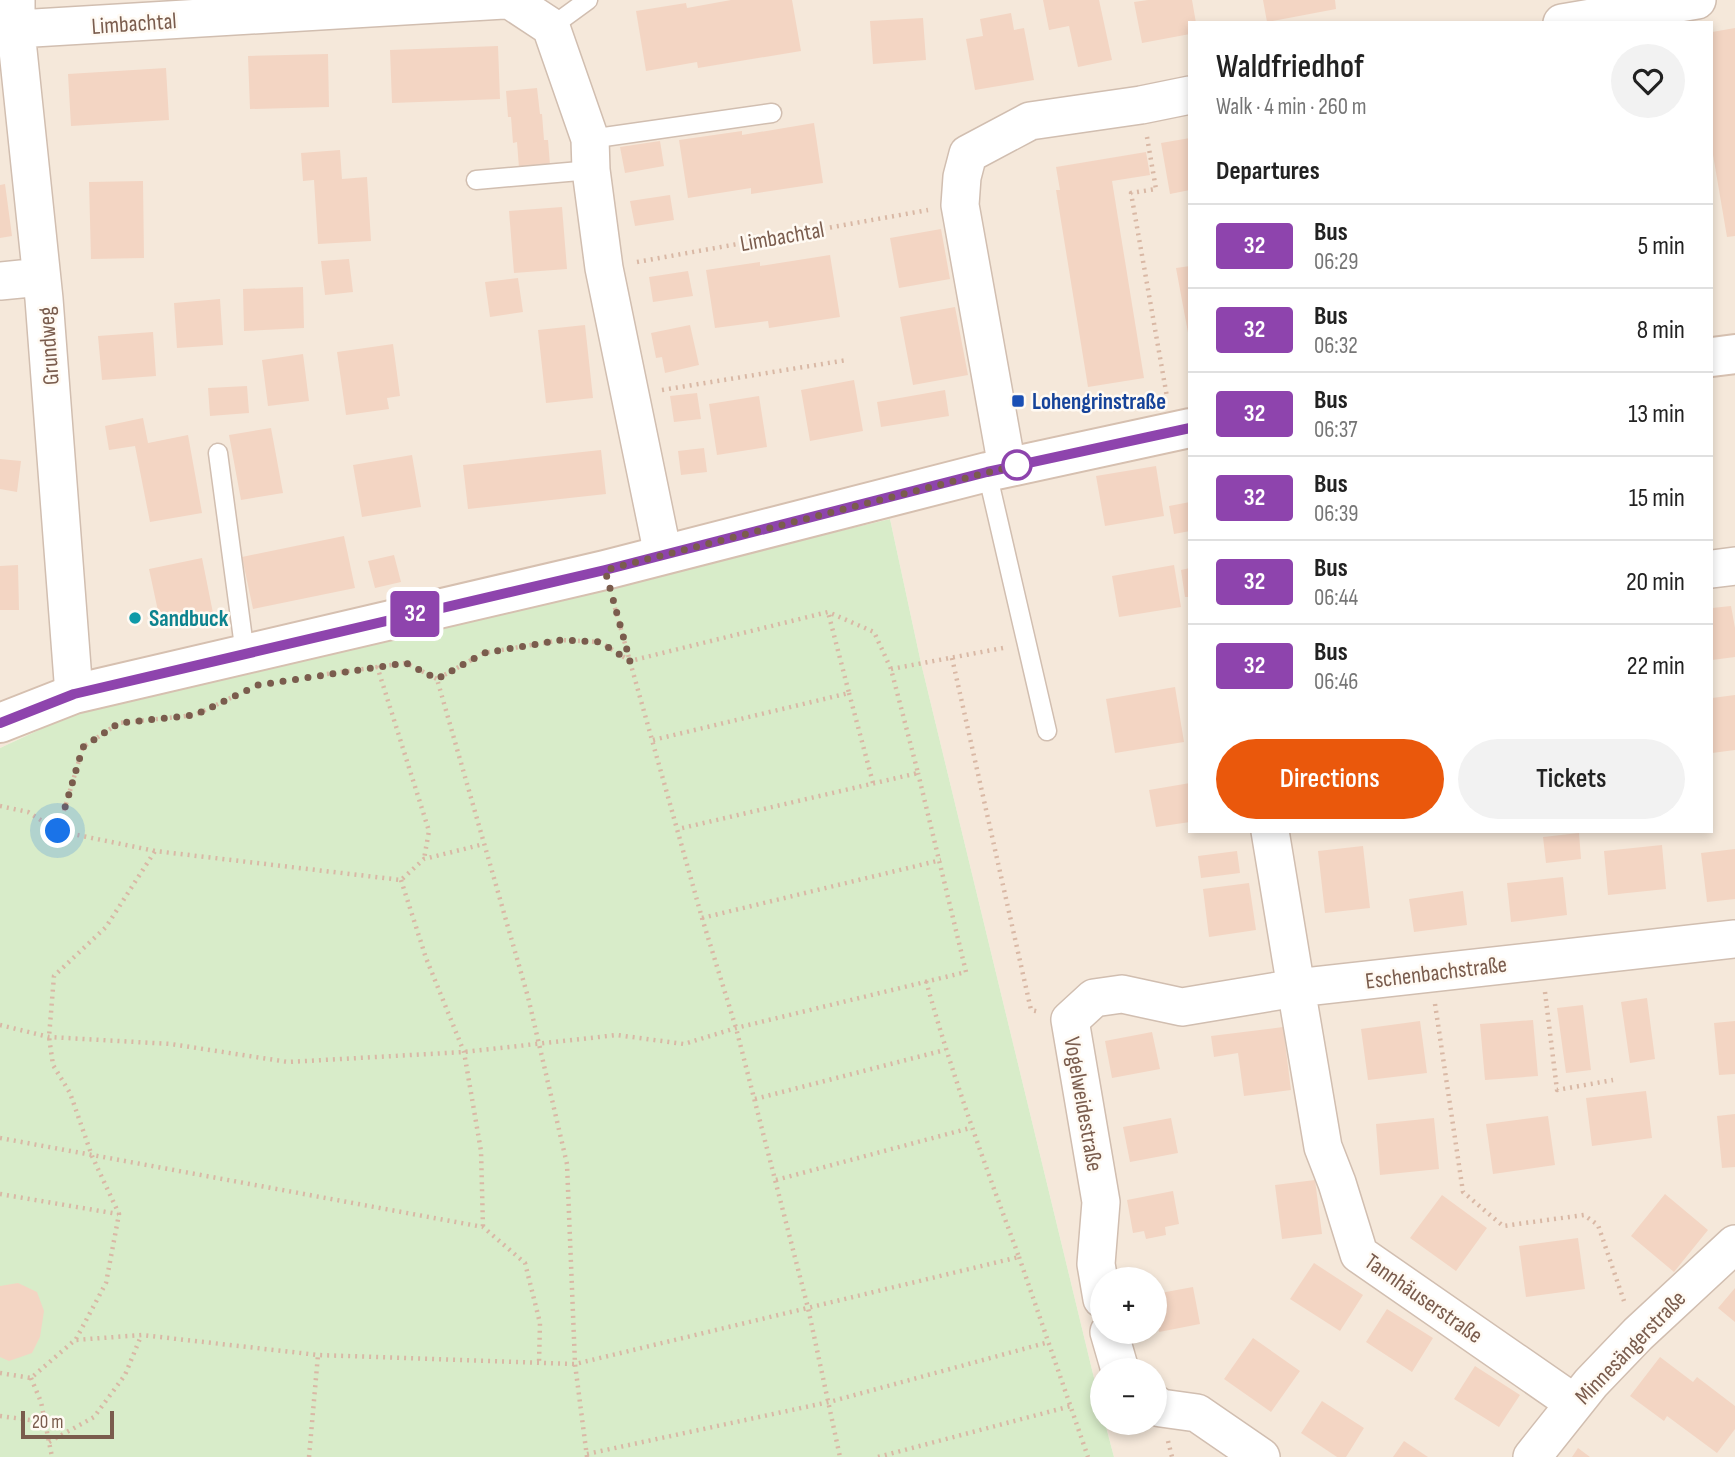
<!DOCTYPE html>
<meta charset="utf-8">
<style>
:root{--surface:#fff;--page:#f2f2f2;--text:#222;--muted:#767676;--line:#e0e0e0;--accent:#ea580c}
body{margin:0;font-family:"Sofia Sans Condensed",sans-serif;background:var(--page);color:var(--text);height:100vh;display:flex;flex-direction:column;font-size:26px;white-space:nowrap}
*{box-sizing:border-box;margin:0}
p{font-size:23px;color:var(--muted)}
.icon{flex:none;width:38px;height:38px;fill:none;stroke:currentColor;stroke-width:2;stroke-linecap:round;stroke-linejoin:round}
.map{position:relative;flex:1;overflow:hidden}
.sheet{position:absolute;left:1188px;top:21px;width:525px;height:812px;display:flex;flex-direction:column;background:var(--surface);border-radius:0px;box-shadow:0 4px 10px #0003}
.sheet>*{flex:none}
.badge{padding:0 14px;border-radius:5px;font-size:24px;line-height:46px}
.controls{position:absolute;left:1090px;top:1267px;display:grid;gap:14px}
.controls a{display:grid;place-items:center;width:77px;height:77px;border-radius:50%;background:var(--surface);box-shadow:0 4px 10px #0003;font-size:35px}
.scale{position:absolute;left:21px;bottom:18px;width:93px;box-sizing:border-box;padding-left:7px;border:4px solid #7a5c4d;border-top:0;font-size:19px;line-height:24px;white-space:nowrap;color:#7a5c4d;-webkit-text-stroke:5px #fffaf3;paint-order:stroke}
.you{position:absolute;width:35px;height:35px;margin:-18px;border:5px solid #fff;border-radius:50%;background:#1a73e8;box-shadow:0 0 0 10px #1a73e833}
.map>.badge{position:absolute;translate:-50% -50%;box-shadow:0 0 0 4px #fff}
h2{padding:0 28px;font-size:26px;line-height:63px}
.round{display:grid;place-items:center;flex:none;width:74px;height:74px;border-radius:37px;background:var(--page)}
.overview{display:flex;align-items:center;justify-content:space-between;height:119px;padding:0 28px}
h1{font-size:33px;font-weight:600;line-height:52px}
.action{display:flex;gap:14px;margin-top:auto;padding:14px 28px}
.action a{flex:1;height:80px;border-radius:42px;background:var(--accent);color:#fff;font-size:28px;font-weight:600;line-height:80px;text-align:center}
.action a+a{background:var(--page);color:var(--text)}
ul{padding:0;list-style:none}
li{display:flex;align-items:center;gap:21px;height:84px;padding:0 28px;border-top:2px solid var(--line)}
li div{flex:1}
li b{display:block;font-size:26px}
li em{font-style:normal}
li .badge{min-width:77px;font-weight:700;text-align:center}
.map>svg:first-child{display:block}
.residential{fill:#f5e8da;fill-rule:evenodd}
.green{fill:#d8ecc9}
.building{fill:#f3d5c3}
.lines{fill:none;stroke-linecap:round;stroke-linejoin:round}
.lane-casing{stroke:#d1beb0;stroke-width:21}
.street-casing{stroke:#d1beb0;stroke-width:40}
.secondary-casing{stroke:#d6c0b0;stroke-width:42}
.path{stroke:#d9b8a5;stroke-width:4.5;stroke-dasharray:2 5;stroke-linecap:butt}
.lane{stroke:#fff;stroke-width:18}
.street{stroke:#fff;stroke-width:37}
.secondary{stroke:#fff;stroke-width:38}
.line-casing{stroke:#fff;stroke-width:16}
.line{stroke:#8e44ad;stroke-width:10}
.walk{stroke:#7a5c4d;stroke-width:7;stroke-dasharray:0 12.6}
.transit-dot{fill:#1a4fb4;stroke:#fffaf3;stroke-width:2.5}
.stop-dot{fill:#fff;stroke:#8e44ad;stroke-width:3.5}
.culture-dot{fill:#0f9aa8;stroke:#fffaf3;stroke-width:2.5}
.labels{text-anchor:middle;stroke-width:5;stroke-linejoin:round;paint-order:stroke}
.street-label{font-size:23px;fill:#7a5c4d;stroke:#fffaf3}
.transit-label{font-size:23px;font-weight:bold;fill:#164399;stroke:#fffaf3;text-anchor:start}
.culture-label{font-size:23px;font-weight:bold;fill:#0d838f;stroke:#fffaf3;text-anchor:start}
</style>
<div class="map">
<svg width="1735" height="1457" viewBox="0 0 1735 1457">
<rect width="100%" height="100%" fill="#fdf6ec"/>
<path class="residential" d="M0,0h1735v1457h-621l-9,-34h50v-53h-53v41l-181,-748 -31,-144 -808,191 -82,38zM1190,23h522v808h-522zM1102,1279h53v53h-53z"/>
<path class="green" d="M890,519l31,144 181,748v12h3l9,34h-1114v-709l82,-38z"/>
<path class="building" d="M731,0h61l9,51 -103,17 -1,-6 -51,9 -10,-60 50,-8 1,5z
M1043,0h56l13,60 -34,7 -9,-41 -20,4z
M1148,0h44l4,23h-6v11l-48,9 -8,-41z
M1263,0h72l1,9 -69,13z
M1011,13l3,17 10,-2 10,52 -59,10 -9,-51 17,-3 -3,-17z
M923,18l3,42 -53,4 -3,-43z
M1735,28v208l-8,1 -15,-88v-117z
M498,46l2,53 -108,4 -2,-53z
M328,54l1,53 -79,2 -2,-53z
M166,68l3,52 -98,6 -3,-52z
M537,88l3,26h2l2,26h4l2,25 -31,3 -2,-26 -4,1 -2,-26h-3l-2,-26z
M814,123l9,60 -72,11v-6l-63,10 -9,-58 63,-9v4z
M1190,138v52l-20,4 -9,-51z
M660,141l4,25 -39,7 -5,-26z
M340,150l2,29 25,-2 4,64 -53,3 -4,-64 -11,1 -2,-28z
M1146,152l4,23 -38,6 32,197 -56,9 -32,-197h4l-4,-23z
M143,181l1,77 -53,1 -2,-77z
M5,184l7,52 -12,2v-53z
M670,195l4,25 -39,6 -5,-25z
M562,207l5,62 -53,4 -5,-62z
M941,229l9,50 -51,9 -9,-50z
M830,255l10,62 -71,11 -1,-7 -53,7 -9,-58 54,-8v4z
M349,259l4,33 -28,3 -4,-34z
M1190,266v72h-1l-13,-70z
M688,271l5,25 -40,6 -4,-25z
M518,278l5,34 -33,5 -5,-35z
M303,287l1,41 -60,3 -1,-42z
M220,299l3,46 -46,3 -3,-45z
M955,307l13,68 -55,10 -13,-68z
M585,325l8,73 -47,5 -8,-73z
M690,325l9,40 -34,8 -3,-16 -6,1 -5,-25z
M153,332l3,44 -54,4 -4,-44z
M393,344l7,52 -13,2 2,11 -43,6 -9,-63z
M303,354l6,47 -41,5 -6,-46z
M854,380l9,51 -53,10 -9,-51z
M247,386l2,27 -39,3 -2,-28z
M945,390l4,26 -68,11 -4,-25z
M697,393l4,26 -27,3 -4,-26z
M759,396l8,51 -50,8 -8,-51z
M143,418l5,25 40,-8 14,78 -52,9 -15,-76 -26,4 -4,-24z
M271,428l12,65 -42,7 -12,-65z
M704,448l3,24 -26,3 -3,-24z
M601,450l5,44 -138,15 -5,-44z
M412,455l9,52 -59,10 -9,-52z
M0,459l21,2 -4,31 -17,-3z
M1156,466l8,50 -59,10 -9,-50z
M1190,502v29l-16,3 -5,-28z
M344,536l11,52 -102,21 -11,-52z
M394,555l7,27 -26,6 -7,-27z
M202,558l11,55 -52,12 -12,-56z
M18,565l1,45h-19v-44z
M1174,565l7,42 -62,10 -7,-41z
M1190,568v29h-5l-4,-27z
M1731,606l4,22v29l-23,3v-52z
M1175,687l9,55 -69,11 -9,-54z
M1735,695v55l-23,3v-55z
M1190,783v39l-34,5 -7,-37z
M1579,833l2,26 -35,4 -3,-26z
M1662,845l4,44 -58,6 -4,-44z
M1363,846l7,62 -45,5 -7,-62z
M1735,849v50l-28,3 -6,-49z
M1237,851l3,22 -39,5 -3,-22z
M1563,877l4,38 -56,7 -4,-39z
M1249,883l7,47 -47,7 -6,-48z
M1463,891l4,34 -53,7 -5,-33z
M1647,998l8,61 -25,4 -9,-61z
M1583,1005l8,65 -25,3 -9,-65z
M1533,1020l5,56 -53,4 -5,-56z
M1420,1021l7,52 -59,7 -7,-51z
M1735,1021v53l-16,1 -5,-52z
M1283,1027l8,63 -47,6 -6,-43 -24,4 -3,-21z
M1152,1032l8,37 -48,9 -7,-37z
M1646,1091l6,47 -60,8 -6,-48z
M1735,1114v53l-13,1 -5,-52z
M1548,1116l7,49 -62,9 -7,-50z
M1171,1118l7,35 -48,9 -7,-35z
M1434,1118l5,51 -59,6 -4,-51z
M1315,1180l7,54 -40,5 -7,-54z
M1173,1191l6,33 -14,3 1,8 -20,4 -2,-8 -11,2 -6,-33z
M1665,1194l43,36 -34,42 -43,-36z
M1442,1195l45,33 -31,43 -46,-33z
M1578,1238l7,51 -59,8 -7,-51z
M1314,1263l49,32 -23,36 -50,-32z
M18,1283l19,9 7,19 -4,26 -8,16 -23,8 -9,-4v-71z
M1193,1287l7,37 -41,8 -4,-38z
M1735,1288v34l-17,-14z
M1387,1309l46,29 -21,34 -46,-30z
M1253,1338l47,33 -29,41 -47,-33z
M1660,1357l33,25 4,-5 38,29v23l-18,24 -50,-37 -3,5 -34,-25z
M1475,1366l45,29 -21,32 -45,-28z
M1322,1401l42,27 -18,29h-9l-36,-24z
M1404,1441l24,16h-35z
M1578,1448l12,9h-18z"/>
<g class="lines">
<g class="lane-casing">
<path id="lane" d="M551,27l37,-27
M590,139l182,-26
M476,180l115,-10
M218,453l27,201
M987,472l60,259"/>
</g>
<g class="street-casing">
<path id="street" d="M16,0v31l28,268 30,395
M510,0l41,27 39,112 1,31 13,98 59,287
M1562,23l135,-23
M0,30l504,-30
M0,281l41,-4
M1007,467l-47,-262 2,-28 6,-23 62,-33 111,-16 49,-10
M1712,569l23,-3
M1270,831l26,157 439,-49
M1102,1299l-6,-35 5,-62 -31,-182 24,-22 28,-4 60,13 114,-19 27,159 14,36 22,71 215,149
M1109,1332l11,38
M1155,1404l6,4 36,5 64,44
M1532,1457l59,-74 47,-49 97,-90"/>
</g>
<g class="secondary-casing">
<path id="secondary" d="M1712,357l23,-3
M0,723l74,-29 531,-124 382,-98 203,-44"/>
</g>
<path class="path" d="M1147,137l9,52 -25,4 36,204
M637,262l291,-52
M662,390l185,-30
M613,601l89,317 34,110 72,280 32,149
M952,658l79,352 9,2
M377,666l52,165 -5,28
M891,669l112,-21
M320,675l86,-12 31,16
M849,693l24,90
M653,740l196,-47 -21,-81
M0,806l28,6 30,19 97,20 246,29 23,-21 60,-15
M58,831l25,-84 36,-24 76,-8 46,-22
M401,880l25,78 38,94 17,99 2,76
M702,918l239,-58
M1545,992l12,98 56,-10
M1435,1004l28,188 40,34 81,-11 14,10 26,76
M0,1025l49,12 122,7 117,18 176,-10 153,-17 67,9 52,-16 230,-56 -48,-199
M755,1099l190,-49
M0,1138l483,89 42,36 15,60 -1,40
M776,1180l194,-52
M0,1194l118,20
M1019,1257l69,200
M76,1339l30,-56 13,-69 -27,-58 -22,-63 -17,-28 -4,-28 5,-61 52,-49 49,-76
M0,1373l31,5 44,-38 67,-5 176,20 257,9 444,-107c-34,-92 -67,-182 -93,-276
M31,1378l10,24 11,55
M0,1416l45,6
M1168,1441l4,16
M49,1442l45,-25 31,-42 16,-39
M587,1454l242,-52 220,-60
M309,1457l9,-102
M587,1457l-12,-93 -8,-200 -39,-167 -91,-318 47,-26 77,-13 39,2 30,19 198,-49 46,20 17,37 27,104 -240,56
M878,1457l193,-51"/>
<use href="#lane" class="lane"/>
<use href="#street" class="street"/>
<use href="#secondary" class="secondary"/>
</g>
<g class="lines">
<g class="line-casing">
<path id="line" d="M0,723l74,-29 531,-124 382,-98 203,-44"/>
</g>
<use href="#line" class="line"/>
<path class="walk" d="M58,831l25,-84 36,-24 76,-8 63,-30 148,-22 31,16 47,-26 77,-13 39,2 30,19 -25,-91 412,-105"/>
</g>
<rect class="transit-dot" x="1011" y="394" width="14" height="14" rx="3.5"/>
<circle class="stop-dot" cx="1017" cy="465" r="14"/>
<circle class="culture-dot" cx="135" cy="618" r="7"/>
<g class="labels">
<g class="street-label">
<text transform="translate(134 23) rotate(-4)" y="8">Limbachtal</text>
<text transform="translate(782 236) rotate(-10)" y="8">Limbachtal</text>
<text transform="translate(48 346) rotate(-94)" y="8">Grundweg</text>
<text transform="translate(1436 972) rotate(-7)" y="8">Eschenbachstraße</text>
<text transform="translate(1084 1104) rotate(80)" y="8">Vogelweidestraße</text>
<text transform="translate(1424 1298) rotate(35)" y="8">Tannhäuserstraße</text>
<text transform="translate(1630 1347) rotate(-46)" y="8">Minnesängerstraße</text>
</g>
<g class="transit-label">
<text x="1032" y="409">Lohengrinstraße</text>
</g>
<g class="culture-label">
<text x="149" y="626">Sandbuck</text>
</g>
</g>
</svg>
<div class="controls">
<a>+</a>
<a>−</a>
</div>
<div class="scale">20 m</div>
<div class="you" style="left:58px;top:831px"></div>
<b class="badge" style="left:415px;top:614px;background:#8e44ad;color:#fff">32</b>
<section class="sheet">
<div class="overview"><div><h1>Waldfriedhof</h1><p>Walk · 4 min · 260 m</p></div><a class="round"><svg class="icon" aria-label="heart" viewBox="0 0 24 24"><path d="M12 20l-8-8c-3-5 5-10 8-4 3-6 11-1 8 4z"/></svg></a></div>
<h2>Departures</h2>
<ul>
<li><span class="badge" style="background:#8e44ad;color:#fff">32</span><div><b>Bus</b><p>06:29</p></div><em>5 min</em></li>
<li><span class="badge" style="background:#8e44ad;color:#fff">32</span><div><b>Bus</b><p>06:32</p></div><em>8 min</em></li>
<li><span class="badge" style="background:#8e44ad;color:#fff">32</span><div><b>Bus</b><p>06:37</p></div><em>13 min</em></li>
<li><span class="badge" style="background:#8e44ad;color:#fff">32</span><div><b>Bus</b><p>06:39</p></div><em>15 min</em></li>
<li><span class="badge" style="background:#8e44ad;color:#fff">32</span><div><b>Bus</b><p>06:44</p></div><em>20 min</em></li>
<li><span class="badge" style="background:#8e44ad;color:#fff">32</span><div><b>Bus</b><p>06:46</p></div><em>22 min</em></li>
</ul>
<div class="action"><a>Directions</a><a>Tickets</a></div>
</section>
</div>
